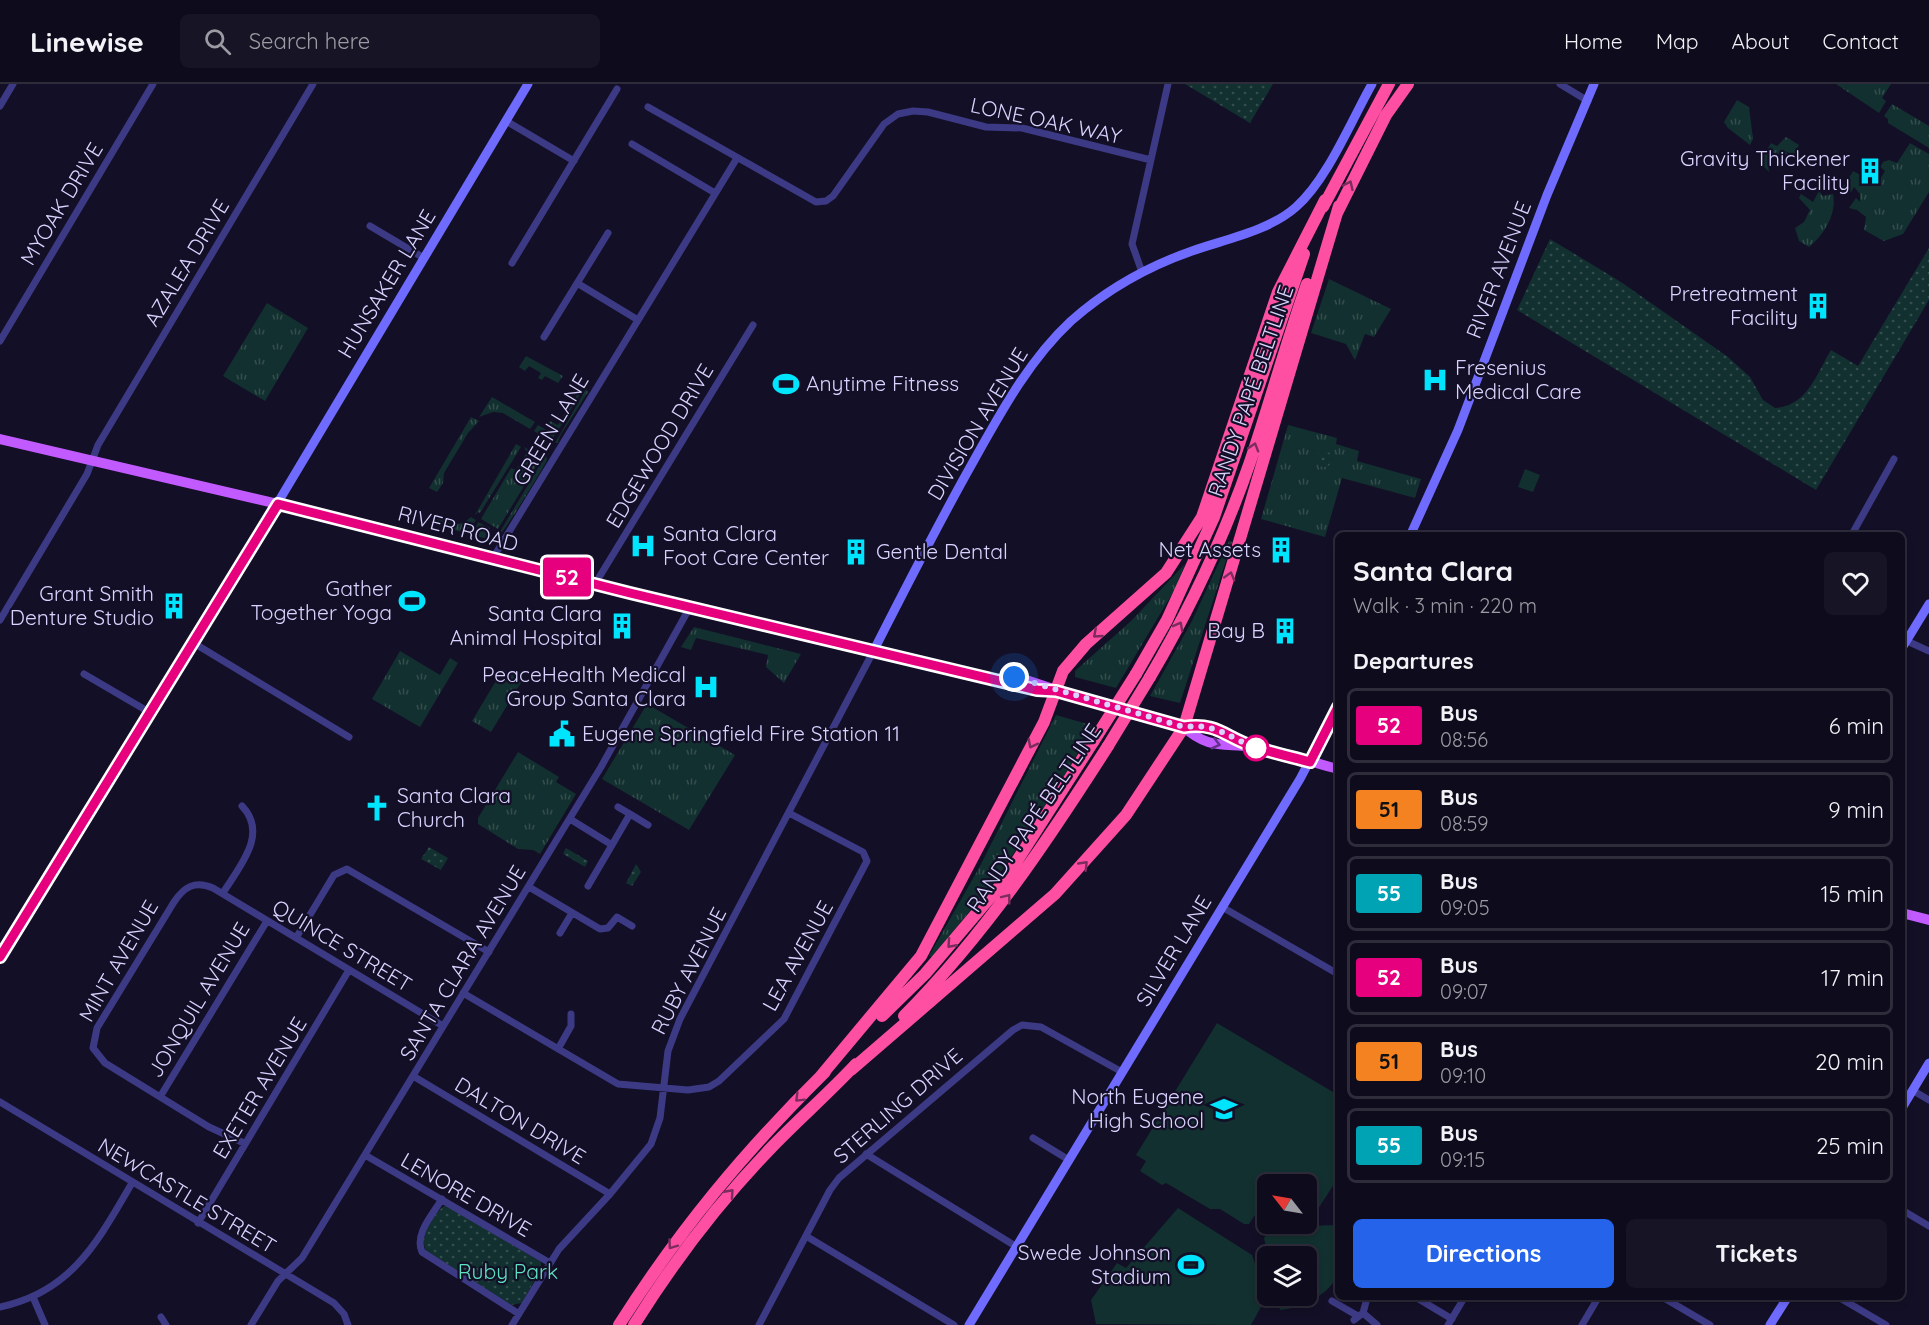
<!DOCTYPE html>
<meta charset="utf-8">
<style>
:root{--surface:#0e0b1c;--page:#171425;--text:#f1f3f6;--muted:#9b9ba3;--line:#2e2b3b;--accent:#2563eb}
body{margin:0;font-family:Quicksand,sans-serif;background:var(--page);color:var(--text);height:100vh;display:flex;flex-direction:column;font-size:22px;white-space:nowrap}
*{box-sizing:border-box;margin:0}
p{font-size:20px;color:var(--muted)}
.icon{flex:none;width:33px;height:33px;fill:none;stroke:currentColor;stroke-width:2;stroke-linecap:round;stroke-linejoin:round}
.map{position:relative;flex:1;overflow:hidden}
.details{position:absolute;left:1335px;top:448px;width:570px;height:768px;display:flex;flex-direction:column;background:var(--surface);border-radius:9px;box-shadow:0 3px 9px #0003,0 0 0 2px var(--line)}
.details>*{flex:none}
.badge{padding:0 12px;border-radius:4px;font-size:21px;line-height:39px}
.needle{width:39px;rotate:301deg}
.controls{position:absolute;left:1257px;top:1090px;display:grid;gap:12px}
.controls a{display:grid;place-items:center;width:60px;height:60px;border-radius:9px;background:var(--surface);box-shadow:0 3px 9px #0003,0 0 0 2px var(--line);font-size:30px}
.you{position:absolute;width:30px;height:30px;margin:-15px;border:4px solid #fff;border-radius:50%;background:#1a73e8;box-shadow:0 0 0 9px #1a73e833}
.map>.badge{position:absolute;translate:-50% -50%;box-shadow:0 0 0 3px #fff}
h2{padding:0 18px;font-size:22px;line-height:54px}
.round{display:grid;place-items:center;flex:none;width:63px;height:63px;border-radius:9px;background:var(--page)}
.overview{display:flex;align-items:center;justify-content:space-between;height:102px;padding:0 18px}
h1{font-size:28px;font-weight:800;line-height:45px}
.primary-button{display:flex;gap:12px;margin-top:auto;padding:12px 18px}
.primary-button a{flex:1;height:69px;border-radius:9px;background:var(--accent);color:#fff;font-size:24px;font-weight:800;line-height:69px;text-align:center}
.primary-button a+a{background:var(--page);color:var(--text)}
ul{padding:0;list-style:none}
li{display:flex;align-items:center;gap:18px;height:75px;margin:0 12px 9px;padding:0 6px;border:3px solid var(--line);border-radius:9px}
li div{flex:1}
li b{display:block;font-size:22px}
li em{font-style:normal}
li .badge{min-width:66px;font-weight:700;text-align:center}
header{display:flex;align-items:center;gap:36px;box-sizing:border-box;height:84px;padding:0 30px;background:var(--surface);border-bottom:2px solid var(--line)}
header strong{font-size:28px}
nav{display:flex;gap:33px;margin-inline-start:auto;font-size:21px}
.search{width:420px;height:54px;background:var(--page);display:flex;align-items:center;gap:15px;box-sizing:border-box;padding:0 21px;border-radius:9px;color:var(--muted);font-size:22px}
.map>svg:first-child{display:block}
.grass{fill:url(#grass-tufts)}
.park{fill:url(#park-dots)}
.pitch{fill:#12302f}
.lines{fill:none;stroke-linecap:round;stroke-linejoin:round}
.street{stroke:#3d3a85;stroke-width:7}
.secondary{stroke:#6f6bff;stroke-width:9}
.primary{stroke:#c25bff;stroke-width:10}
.highway{stroke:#ff4fa3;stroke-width:12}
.highway-bridge{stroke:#ff4fa3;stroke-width:12}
.oneway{stroke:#7d2c5e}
.oneway2{stroke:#623188}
.line-casing{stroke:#fff;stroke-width:14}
.line{stroke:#e6007e;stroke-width:9}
.walk{stroke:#d9d4ff;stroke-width:6;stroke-dasharray:0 10.8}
.stop-dot{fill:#fff;stroke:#e6007e;stroke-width:3}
.labels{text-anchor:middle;stroke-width:4.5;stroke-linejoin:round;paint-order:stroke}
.street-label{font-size:21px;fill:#d9d4ff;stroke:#130f26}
.poi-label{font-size:21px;fill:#d9d4ff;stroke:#130f26;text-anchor:end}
.park-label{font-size:21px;fill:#5fe0c0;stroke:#130f26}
</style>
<header>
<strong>Linewise</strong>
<div class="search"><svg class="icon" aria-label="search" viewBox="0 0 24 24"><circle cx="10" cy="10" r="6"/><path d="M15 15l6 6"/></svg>Search here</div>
<nav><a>Home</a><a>Map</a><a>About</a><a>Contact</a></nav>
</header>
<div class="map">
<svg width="1929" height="1241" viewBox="0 0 1929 1241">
<defs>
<pattern id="grass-tufts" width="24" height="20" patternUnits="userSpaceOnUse" patternTransform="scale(1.5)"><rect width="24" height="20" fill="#12302f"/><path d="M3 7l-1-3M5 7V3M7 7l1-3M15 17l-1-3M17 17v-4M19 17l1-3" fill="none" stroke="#344d4e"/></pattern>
<pattern id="park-dots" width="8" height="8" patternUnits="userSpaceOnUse" patternTransform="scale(1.5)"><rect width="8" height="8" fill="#12302f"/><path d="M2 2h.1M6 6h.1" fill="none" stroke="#344d4e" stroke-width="1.8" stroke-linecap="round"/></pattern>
</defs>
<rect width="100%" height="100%" fill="#130f26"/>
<path class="grass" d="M1836,0h55l-9,14 4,3 -7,12z
M1737,16l12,7 4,32 -3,6 -22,-17 -4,-6z
M1892,20l37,22v22l-41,-25v-4l-4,-3z
M1786,53l13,8 -6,11 -7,-5 4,8 -9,-6 -10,4 -3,7 1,8 -9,-10 11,-19 6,3z
M1910,59l19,11v38l-26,42 -19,7 -20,-11 2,-13 -9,-7 -8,-2 7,-10 4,4v-8l-6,-7 -3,5 -13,-8 7,1 8,-14 24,13 8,-13 -5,-4 3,-5 6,-2 8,3z
M1819,107l4,5 10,-2c4,19 -8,40 -24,53l-10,-6 -4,-13 9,-6 6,-12 -11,-12 2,-4 12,8z
M1329,195l62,30 -17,28 -9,-3 -10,26 -9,-16 -35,-11z
M267,219l41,25 -43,73 -42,-25z
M526,272l37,20 -5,7 -13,-7 -3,4 -4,-2 3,-5 -12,-7 -4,5 -6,-4z
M576,299l8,5 -27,44 -10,-6 3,-5 8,4 9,-16 -6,-4 3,-4 6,4 10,-15 -6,-4z
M586,305l2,3 -28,44 -2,7h-3z
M492,313l43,25 -5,7 -27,-16 -10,-1 -14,5z
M471,333l8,4 -11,12 -24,40 -1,10 -6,9 -8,-4z
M538,341l17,10 -4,6 -17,-10z
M1288,341l49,13 -1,6 23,7 -2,10 64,18 -6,19 -73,-20 -17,59 -64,-18z
M516,360l5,3 -41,66 -2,-1 -3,3z
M524,363l7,4 -2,8 6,-4 1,7 5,-4 -43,71 -17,-10 30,-51 5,2 11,-18z
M546,371l1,5c-7,13 -44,75 -52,80z
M436,432c12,9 23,12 35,1l5,3 -5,7 -9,5 -28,-7 -2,-6z
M478,438l12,6 -3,11 -14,-4z
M1229,457l3,1 -52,161 -30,-7 42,-75z
M1185,480l-10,25 -59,99 -41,-11v-6l56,-50z
M694,543l107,27 -17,29 -18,-16 2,-12 -72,-17 -5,12 -10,-3z
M400,567l40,24 10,-17 8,5 -38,64 -48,-28z
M503,585l19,12 -31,51 -19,-11z
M647,620l88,51 -46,75 -87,-51z
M1056,631l38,11 -40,67 -57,85 -65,79 -3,-1 51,-90z
M518,668l41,25 -3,5 20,12 -36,60 -7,-4 -15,-1 -40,-25v-6z"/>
<path class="park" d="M1185,0h88l-23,39z
M1550,155l71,43 107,75 22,20 13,23 12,8c32,-2 41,-33 56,-58l27,16 71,-118v52l-113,190 -299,-180z
M1316 375a8 8 0 1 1 16 0a8 8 0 1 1-16 0Z
M429,763l19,11 -7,12 -20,-11z
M566,764l22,13 -3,6 -22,-13z
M636,780l5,8 -9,14 -6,-3z
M444,1122h4l93,56v7l-19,34 -11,2 -85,-54c-7,-14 6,-35 18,-45z"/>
<path class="pitch" d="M1525,385l15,6 -7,17 -15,-5z
M1217,939l121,72v83l-20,31 -11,3 -1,-27h-38l-1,15 -4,3 -14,21h-5l-24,-15h-10l-44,-26 -4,2 -22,-14 6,-10 -10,-6z
M1178,1124l74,47 9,25v27l-10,18 -155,-1 -5,-24 26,-37 9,5z
M1338,1141c0,14 4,35 0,48 -7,22 -37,35 -58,37l-4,-14h30v-39h-38l-4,-19 5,-6 37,-6z"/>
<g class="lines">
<path class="street" d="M1560,0l28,17
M0,22l13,-22
M648,23l168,95 10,-1 7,-5 51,-72 14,-10 15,-3 15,1 58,15 36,1 129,32
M506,37l68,40
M632,60l83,49
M370,142l54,32
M512,179l105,-174
M1142,188l-10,-28 36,-160
M577,199l61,37
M544,253l64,-104
M0,257l153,-257
M1851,452l43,-77
M493,474l244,-400
M595,500l158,-259
M0,536l87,-146 11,-29 215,-361
M1907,557l22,10
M192,558l157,95
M84,590l65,38
M618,723l12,7
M570,735l42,26 -24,41
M612,761l18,-31 18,11
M529,803l71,42 8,-1 9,-11 15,9
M223,809c16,-26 46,-59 19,-87
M1222,823l116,67
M560,849l12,-20
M296,854l38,-63 13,-6 142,83
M463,909l155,91 70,6 21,-3 10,-6 65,-62 83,-158 -4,-9 -74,-39
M558,965l13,-23v-12
M413,992l197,118
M1912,1006l17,10
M160,1013l107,-176
M0,1018l334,201 10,11 4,11
M1033,1054l36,22
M244,1059l-35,-16 -104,-64 -12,-15 4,-20 77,-126c10,-15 21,-22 39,-14l230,138
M866,1070l151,93
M365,1071l185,108
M442,1115c-9,15 -28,35 -20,53l97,62
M1902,1126l27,16
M198,1139l151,-253
M806,1152l148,89
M33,1213l12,28
M1417,1214l35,21
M1664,1214l46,27
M1840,1214l46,27
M1332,1217l26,15
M0,1223c72,-15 98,-66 132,-124
M1363,1229l4,-15
M161,1233l5,8
M1354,1236l9,-7 14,12
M251,1241l27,-44 24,-23 299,-491 89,-160
M512,1241l47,-76 51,-55 41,-50 9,-26 8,-67 12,-32 194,-369
M759,1241l71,-135 9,-12 174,-148 9,-5 19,2 81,45
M1448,1241l16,-27
M1582,1241l16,-27"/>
<path class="secondary" d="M1410,452l48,-106 89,-235 47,-111
M1902,564l27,-44
M874,566c32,-63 64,-126 99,-188 28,-50 56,-102 98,-141 35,-31 78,-55 121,-70 34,-12 77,-20 104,-44 31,-27 55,-86 76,-123
M0,873l277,-453 251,-420
M1902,1024l27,-45
M969,1241l331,-546 38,-72
M1770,1241l17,-27"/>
<path class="primary" d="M0,355l287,67 320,81 430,102 19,2 128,36c27,-4 45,7 68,20
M1020,594l33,11
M1184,643c23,22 40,16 68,20 29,4 58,15 86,22
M1902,829l27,7"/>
<path class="highway" d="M1323,123l66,-123
M1337,129l49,-98 22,-31
M1136,590l31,-54 47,-103 90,-263
M1150,593c40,-68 74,-140 100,-215 20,-59 36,-119 57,-178
M882,932l43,-42 79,-93 89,-139
M904,932c82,-83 142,-173 204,-270
M851,986l204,-176 71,-79 58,-88 155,-521
M820,993l101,-121 123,-234 19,-51 23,-27 80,-71 36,-56 76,-225 47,-92
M619,1241c61,-96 125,-173 206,-253
M634,1241c40,-64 85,-123 137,-177 28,-29 58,-55 85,-84"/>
<path class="highway-bridge" d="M1093,658l43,-68
M1108,662l42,-69"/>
</g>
<defs><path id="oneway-chevron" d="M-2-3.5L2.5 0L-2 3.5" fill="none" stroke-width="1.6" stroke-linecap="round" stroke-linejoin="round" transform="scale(1.5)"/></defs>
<g class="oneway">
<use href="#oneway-chevron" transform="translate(1349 101) rotate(-65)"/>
<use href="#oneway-chevron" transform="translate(1254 363) rotate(-73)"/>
<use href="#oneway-chevron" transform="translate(1230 492) rotate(-74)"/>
<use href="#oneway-chevron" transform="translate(1179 542) rotate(-62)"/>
<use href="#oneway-chevron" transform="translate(1097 550) rotate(139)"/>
<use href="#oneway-chevron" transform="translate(1032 660) rotate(117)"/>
<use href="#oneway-chevron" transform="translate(1084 781) rotate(-46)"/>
<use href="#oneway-chevron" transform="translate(1007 814) rotate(-52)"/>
<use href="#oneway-chevron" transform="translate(951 860) rotate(132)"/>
<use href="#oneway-chevron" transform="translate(799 1014) rotate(135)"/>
<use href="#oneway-chevron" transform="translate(730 1109) rotate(-48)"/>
<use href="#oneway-chevron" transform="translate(672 1161) rotate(126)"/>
</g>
<use class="oneway2" href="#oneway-chevron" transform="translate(1216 660) rotate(15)"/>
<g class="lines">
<g class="line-casing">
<path id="line" d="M0,873l278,-453 352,89 407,97 19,1 128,36c35,-5 41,11 71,20 18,6 37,10 55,15l28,-55"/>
</g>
<use href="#line" class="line"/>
<path class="walk" d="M1014,593l170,50c32,-4 44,10 72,21"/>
</g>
<defs>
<g id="building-bare" transform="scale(2.07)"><path d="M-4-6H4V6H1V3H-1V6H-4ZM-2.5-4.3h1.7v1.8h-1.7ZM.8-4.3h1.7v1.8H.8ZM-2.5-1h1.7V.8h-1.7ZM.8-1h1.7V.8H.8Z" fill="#00e5ff" stroke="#130f26" stroke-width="2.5" paint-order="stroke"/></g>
<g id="hospital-bare" transform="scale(2.07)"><path d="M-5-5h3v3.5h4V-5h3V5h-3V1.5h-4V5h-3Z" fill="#00e5ff" stroke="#130f26" stroke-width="2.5" paint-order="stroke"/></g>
<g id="stadium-bare" transform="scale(2.07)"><path d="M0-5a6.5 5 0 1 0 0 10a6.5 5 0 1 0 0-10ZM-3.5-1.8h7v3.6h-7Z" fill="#00e5ff" stroke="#130f26" stroke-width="2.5" paint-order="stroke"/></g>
<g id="civic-bare" transform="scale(2.07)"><path d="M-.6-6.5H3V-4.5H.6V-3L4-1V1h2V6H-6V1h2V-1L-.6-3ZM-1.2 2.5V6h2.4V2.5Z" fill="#00e5ff" stroke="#130f26" stroke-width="2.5" paint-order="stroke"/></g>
<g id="church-bare" transform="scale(2.07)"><path d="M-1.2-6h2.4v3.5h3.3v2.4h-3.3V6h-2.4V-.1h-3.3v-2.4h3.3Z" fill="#00e5ff" stroke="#130f26" stroke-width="2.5" paint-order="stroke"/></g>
<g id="school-bare" transform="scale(2.07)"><path d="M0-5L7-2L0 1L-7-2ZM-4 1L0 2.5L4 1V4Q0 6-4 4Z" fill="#00e5ff" stroke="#130f26" stroke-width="2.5" paint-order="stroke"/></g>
</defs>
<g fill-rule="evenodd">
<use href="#building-bare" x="1870" y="87"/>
<use href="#building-bare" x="1818" y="222"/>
<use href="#hospital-bare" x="1435" y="296"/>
<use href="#stadium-bare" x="786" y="300"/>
<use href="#hospital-bare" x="643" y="462"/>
<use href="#building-bare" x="1281" y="466"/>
<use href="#building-bare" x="856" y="468"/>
<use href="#stadium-bare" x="412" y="517"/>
<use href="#building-bare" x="174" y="522"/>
<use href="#building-bare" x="622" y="542"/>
<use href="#building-bare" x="1285" y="547"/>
<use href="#hospital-bare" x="706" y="603"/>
<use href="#civic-bare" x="562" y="650"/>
<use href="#church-bare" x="377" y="724"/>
<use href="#school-bare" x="1224" y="1025"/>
<use href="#stadium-bare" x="1191" y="1181"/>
</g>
<circle class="stop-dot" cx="1256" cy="664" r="12"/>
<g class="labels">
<g class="street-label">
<text transform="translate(1046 37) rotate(12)" y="7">LONE OAK WAY</text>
<text transform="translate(62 120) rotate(-59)" y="7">MYOAK DRIVE</text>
<text transform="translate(187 179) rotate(-59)" y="7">AZALEA DRIVE</text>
<text transform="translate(1499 186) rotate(-69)" y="7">RIVER AVENUE</text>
<text transform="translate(387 200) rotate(-59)" y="7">HUNSAKER LANE</text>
<text transform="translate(1251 307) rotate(-71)" y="7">RANDY PAPÉ BELTLINE</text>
<text transform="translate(978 340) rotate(-59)" y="7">DIVISION AVENUE</text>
<text transform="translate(551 346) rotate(-59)" y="7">GREEN LANE</text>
<text transform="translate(660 362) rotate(-59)" y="7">EDGEWOOD DRIVE</text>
<text transform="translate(458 445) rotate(15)" y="7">RIVER ROAD</text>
<text transform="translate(1034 734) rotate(-56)" y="7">RANDY PAPÉ BELTLINE</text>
<text transform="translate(342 862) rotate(31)" y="7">QUINCE STREET</text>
<text transform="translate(1174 867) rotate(-59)" y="7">SILVER LANE</text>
<text transform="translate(798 872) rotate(-61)" y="7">LEA AVENUE</text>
<text transform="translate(119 877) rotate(-60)" y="7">MINT AVENUE</text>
<text transform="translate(463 879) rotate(-59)" y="7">SANTA CLARA AVENUE</text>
<text transform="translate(689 887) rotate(-63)" y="7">RUBY AVENUE</text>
<text transform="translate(199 916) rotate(-59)" y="7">JONQUIL AVENUE</text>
<text transform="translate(260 1004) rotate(-59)" y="7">EXETER AVENUE</text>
<text transform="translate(898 1022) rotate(-41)" y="7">STERLING DRIVE</text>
<text transform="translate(520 1037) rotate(31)" y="7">DALTON DRIVE</text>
<text transform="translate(466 1111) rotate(30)" y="7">LENORE DRIVE</text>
<text transform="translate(187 1112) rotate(31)" y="7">NEWCASTLE STREET</text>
</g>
<g class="poi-label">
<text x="1850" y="82">Gravity Thickener<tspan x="1850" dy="24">Facility</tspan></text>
<text x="1798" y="217">Pretreatment<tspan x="1798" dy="24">Facility</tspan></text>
<text x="1455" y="291" text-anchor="start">Fresenius<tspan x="1455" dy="24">Medical Care</tspan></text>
<text x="806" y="307" text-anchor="start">Anytime Fitness</text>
<text x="663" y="457" text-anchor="start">Santa Clara<tspan x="663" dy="24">Foot Care Center</tspan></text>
<text x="1261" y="473">Net Assets</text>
<text x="876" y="475" text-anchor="start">Gentle Dental</text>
<text x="392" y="512">Gather<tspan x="392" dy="24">Together Yoga</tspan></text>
<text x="154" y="517">Grant Smith<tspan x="154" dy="24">Denture Studio</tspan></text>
<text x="602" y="537">Santa Clara<tspan x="602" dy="24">Animal Hospital</tspan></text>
<text x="1265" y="554">Bay B</text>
<text x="686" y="598">PeaceHealth Medical<tspan x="686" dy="24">Group Santa Clara</tspan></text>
<text x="582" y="657" text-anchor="start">Eugene Springfield Fire Station 11</text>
<text x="397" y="719" text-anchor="start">Santa Clara<tspan x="397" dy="24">Church</tspan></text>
<text x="1204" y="1020">North Eugene<tspan x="1204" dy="24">High School</tspan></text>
<text x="1171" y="1176">Swede Johnson<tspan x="1171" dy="24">Stadium</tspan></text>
</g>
<g class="park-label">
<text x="508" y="1195">Ruby Park</text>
</g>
</g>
</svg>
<div class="controls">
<a><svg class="needle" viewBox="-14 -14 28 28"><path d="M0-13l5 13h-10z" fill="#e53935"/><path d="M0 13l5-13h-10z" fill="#9b9ba3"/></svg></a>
<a><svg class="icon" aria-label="layers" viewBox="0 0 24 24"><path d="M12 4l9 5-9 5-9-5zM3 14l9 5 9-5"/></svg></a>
</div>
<div class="you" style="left:1014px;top:593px"></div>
<b class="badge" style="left:567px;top:493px;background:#e6007e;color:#fff">52</b>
<section class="details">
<div class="overview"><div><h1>Santa Clara</h1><p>Walk · 3 min · 220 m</p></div><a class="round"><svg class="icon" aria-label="heart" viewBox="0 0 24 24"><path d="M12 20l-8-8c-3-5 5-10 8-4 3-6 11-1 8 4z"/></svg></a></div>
<h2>Departures</h2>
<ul>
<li><span class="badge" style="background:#e6007e;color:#fff">52</span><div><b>Bus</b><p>08:56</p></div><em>6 min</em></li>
<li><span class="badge" style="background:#f58220;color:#111">51</span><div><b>Bus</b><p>08:59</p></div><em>9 min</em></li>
<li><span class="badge" style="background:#00a3b4;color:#fff">55</span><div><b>Bus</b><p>09:05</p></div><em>15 min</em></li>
<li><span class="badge" style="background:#e6007e;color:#fff">52</span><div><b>Bus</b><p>09:07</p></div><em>17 min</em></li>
<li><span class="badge" style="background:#f58220;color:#111">51</span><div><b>Bus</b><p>09:10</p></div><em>20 min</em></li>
<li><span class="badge" style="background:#00a3b4;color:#fff">55</span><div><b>Bus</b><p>09:15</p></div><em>25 min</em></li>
</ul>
<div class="primary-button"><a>Directions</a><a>Tickets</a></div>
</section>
</div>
